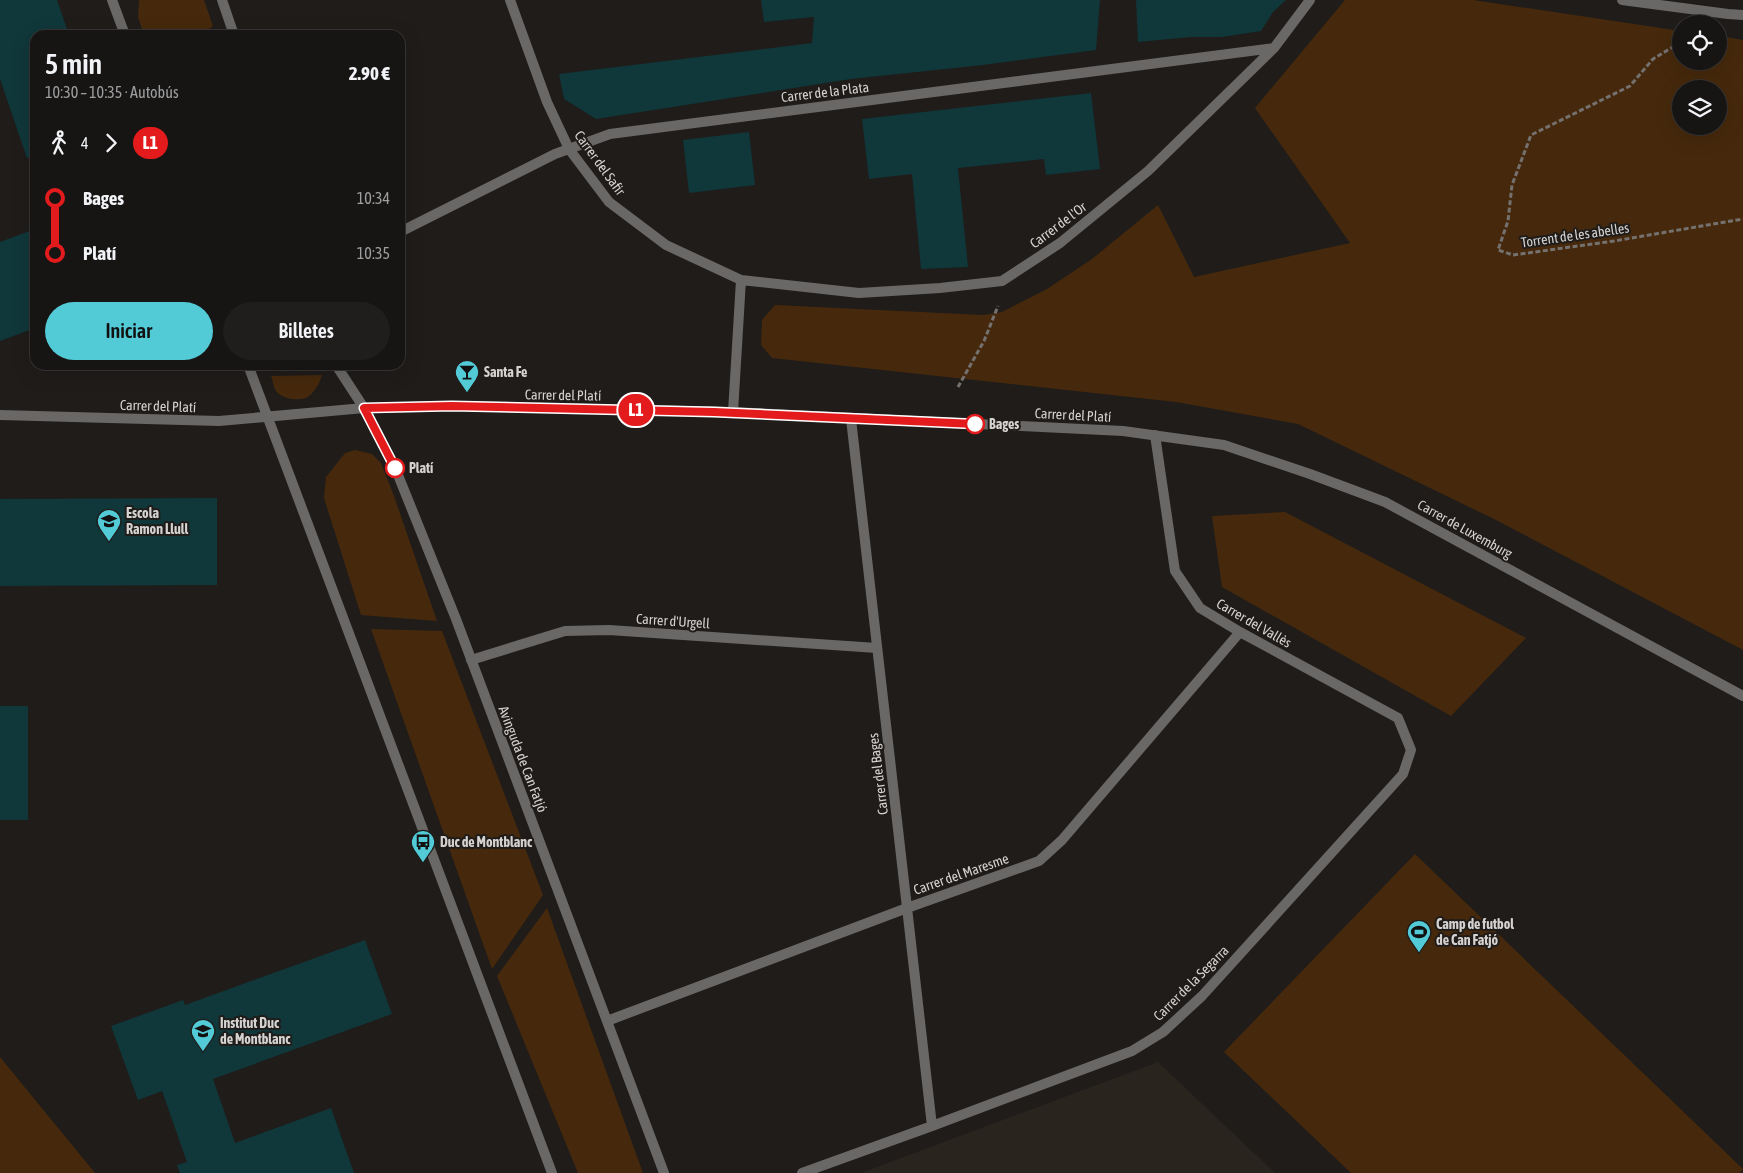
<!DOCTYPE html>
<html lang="es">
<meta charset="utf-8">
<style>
:root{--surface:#171514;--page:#201e1d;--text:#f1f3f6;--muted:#9e9fa0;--line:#363434;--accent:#52cbd7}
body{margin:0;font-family:"Asap Condensed",sans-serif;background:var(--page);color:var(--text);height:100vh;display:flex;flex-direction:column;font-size:19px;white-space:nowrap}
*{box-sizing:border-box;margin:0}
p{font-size:16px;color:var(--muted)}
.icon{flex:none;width:28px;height:28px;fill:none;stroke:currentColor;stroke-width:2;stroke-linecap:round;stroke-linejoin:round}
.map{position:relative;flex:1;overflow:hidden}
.side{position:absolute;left:30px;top:30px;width:375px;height:340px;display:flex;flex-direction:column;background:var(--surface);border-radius:15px;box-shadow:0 5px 20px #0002,0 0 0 1px var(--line)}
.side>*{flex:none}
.badge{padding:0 10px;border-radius:16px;font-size:18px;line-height:32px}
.fabs{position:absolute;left:1672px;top:15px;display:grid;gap:10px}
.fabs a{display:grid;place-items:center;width:55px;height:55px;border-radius:50%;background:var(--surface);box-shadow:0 5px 20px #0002,0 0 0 1px var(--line);font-size:25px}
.map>.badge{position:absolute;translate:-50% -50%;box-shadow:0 0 0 2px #fff}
.legs{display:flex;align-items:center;gap:8px;height:55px;padding:0 15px;font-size:16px}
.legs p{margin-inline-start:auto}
.summary{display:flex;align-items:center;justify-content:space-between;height:85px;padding:0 15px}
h1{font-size:28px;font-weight:600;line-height:38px}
.action{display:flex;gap:10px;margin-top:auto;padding:10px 15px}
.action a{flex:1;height:58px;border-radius:30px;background:var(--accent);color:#111;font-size:20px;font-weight:600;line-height:58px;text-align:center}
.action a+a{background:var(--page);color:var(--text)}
ul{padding:0 15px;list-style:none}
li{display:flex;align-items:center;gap:18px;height:55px;font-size:19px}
li i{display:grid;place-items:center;width:8px;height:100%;margin:0 6px;background:currentColor}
li i::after{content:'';width:12px;height:12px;margin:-6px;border:4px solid;border-radius:50%;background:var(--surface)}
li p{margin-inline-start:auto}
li:first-child i{background:linear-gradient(#0000 50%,currentColor 0)}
li:last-child i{background:linear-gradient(currentColor 50%,#0000 0)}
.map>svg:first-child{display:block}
.built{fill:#2a241e}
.green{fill:#46290c;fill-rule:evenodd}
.building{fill:#10373a}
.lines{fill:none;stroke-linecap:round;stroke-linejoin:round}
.path{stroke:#74716f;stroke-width:3;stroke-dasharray:5 2.5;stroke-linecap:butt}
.street{stroke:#6a6867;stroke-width:10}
.line-1-casing{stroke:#fff;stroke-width:11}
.line-1{stroke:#e31b1d;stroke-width:8}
.stop-1-dot{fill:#fff;stroke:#e31b1d;stroke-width:2.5}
.labels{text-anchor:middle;stroke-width:4;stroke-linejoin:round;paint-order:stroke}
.street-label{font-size:14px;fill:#d5d3d1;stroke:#1f1c1a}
.poi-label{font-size:14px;font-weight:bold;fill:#d5d3d1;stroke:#1f1c1a;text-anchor:start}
.stop-label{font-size:14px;font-weight:bold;fill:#d5d3d1;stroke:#1f1c1a;text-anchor:start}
</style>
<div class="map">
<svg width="1743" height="1173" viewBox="0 0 1743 1173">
<rect width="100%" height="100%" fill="#1f1c1a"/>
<path class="built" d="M1158,1062l117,111h-414z"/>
<path class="green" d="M139,0h65l9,26 -11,9h-58l-6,-18z
M1345,0h128l208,31v30h38v-25l24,4v610l-247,-130 -198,-96 -122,-22 -404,-44 -11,-13 1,-25 13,-15 208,10 19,-3 45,-23 45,-30 66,-54 36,72 156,-34 -95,-135zM1681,89h38v37h-38z
M322,375c-2,8 -8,19 -16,23 -9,3 -24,1 -30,-7 -3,-4 -3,-11 -5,-15z
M355,450l17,4 9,9 13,33 43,125 -76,-6 -37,-117 2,-21 19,-24z
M1285,512l241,126 -75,78 -229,-129 -10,-71z
M371,629l71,2 101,264 -51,74z
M1415,854l328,315 -3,4h-389l-127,-121z
M547,908l96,265h-65l-81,-197z
M0,1057l95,116h-95z"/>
<path class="building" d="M0,0h57l12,35h-34v120l-8,3 -27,-79z
M761,0h136l2,17 -2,-17h203l-4,50 -113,15 -132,14 -255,40 -32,-20 -5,-25 253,-31 2,-26 -50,5z
M1136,0h150l-13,12 -12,19 -39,6h-31l-53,5z
M1091,93l9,76 -54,6 -2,-16 -86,9 10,99 -47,2 -9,-95 -43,5 -7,-60z
M749,132l6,53 -66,8 -6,-53z
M35,229v99l-35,13v-99z
M217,498v87l-217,1v-87z
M0,706h28v114h-28z
M365,940l27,74 -179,65 22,64 96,-35 23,65h-174l-3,-8 10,-3 -25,-71 -24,9 -27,-74 72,-26 2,5z"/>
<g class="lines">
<path class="path" d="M1681,42l-28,17 -23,27 -99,49 -19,50 -4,36 -10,29 15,5 101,-14 129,-22
M958,387l26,-46 14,-35"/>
<path class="street" d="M112,0l13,35
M222,0l12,35
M510,0l37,102 22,47 40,53 57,43 75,35 118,13 81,-5 62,-7 58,-38 88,-72 126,-123 36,-48
M1622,0l106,14 15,1
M400,232l155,-78 55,-20 664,-86
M248,365l304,808
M336,365l28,43 32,62 60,149 208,554
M733,412l8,-132
M0,415l219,6 145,-13 88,-2 281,6 390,19 101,14 86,29 75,28 358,194
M851,419l81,707
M471,660l94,-29 44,-1 268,18
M607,1021l300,-113 132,-47 23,-21 178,-208
M802,1173l130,-47 200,-75 31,-19 39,-36 201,-222 8,-24 -13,-32 -158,-86 -40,-24 -25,-37 -20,-136"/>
</g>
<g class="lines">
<g class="line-1-casing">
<path id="line-1" d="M395,468l-31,-60 88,-2 262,6 261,12"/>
</g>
<use href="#line-1" class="line-1"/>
</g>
<defs>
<g id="bar-pin" transform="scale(1.25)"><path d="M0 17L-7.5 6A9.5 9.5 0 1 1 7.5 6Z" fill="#52cbd7" stroke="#1f1c1a"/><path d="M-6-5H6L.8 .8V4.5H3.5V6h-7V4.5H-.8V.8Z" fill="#111"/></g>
<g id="school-pin" transform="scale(1.25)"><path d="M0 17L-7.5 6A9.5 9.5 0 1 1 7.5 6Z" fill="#52cbd7" stroke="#1f1c1a"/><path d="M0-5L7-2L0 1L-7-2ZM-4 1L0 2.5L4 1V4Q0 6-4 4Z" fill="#111"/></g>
<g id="bus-pin" transform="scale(1.25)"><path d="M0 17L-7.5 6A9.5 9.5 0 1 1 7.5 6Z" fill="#52cbd7" stroke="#1f1c1a"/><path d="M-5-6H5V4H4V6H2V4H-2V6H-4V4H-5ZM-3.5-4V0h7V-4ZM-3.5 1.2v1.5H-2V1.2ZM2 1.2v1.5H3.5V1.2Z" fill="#111"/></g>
<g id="stadium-pin" transform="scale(1.25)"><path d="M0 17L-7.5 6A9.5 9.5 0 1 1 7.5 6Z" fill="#52cbd7" stroke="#1f1c1a"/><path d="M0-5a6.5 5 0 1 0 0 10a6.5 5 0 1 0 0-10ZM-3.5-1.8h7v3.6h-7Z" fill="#111"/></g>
</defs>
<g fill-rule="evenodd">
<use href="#bar-pin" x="467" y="372"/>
<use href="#school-pin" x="109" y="521"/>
<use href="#bus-pin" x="423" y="842"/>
<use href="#stadium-pin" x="1419" y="932"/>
<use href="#school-pin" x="203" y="1031"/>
</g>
<g class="stop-1-dot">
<circle cx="975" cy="424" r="9"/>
<circle cx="395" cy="468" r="9"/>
</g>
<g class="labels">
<g class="street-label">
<text transform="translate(825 92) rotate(-7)" y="5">Carrer de la Plata</text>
<text transform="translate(600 163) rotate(54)" y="5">Carrer del Safir</text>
<text transform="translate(1058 225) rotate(-37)" y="5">Carrer de l'Or</text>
<text transform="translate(1575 235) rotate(-8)" y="5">Torrent de les abelles</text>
<text transform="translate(563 395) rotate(1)" y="5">Carrer del Platí</text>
<text transform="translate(158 406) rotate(2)" y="5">Carrer del Platí</text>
<text transform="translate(1073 415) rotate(3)" y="5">Carrer del Platí</text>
<text transform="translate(1465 529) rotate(29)" y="5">Carrer de Luxemburg</text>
<text transform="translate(673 621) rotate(4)" y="5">Carrer d'Urgell</text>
<text transform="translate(1254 623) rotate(30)" y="5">Carrer del Vallès</text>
<text transform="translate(523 759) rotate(69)" y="5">Avinguda de Can Fatjó</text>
<text transform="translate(878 774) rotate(-97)" y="5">Carrer del Bages</text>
<text transform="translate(961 874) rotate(-19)" y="5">Carrer del Maresme</text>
<text transform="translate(1191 983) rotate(-45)" y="5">Carrer de la Segarra</text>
</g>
<g class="poi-label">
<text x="484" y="377">Santa Fe</text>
<text x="126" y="518">Escola<tspan x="126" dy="16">Ramon Llull</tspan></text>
<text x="440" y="847">Duc de Montblanc</text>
<text x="1436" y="929">Camp de futbol<tspan x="1436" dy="16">de Can Fatjó</tspan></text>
<text x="220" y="1028">Institut Duc<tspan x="220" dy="16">de Montblanc</tspan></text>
</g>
<g class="stop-label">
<text x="989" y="429">Bages</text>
<text x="409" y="473">Platí</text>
</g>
</g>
</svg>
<div class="fabs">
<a><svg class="icon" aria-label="locate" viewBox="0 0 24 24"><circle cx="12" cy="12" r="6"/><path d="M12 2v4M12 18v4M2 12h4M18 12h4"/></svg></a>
<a><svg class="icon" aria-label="layers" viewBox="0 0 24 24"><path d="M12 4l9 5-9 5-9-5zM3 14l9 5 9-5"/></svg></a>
</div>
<b class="badge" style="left:636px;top:410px;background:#e31b1d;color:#fff">L1</b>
<section class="side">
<div class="summary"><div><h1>5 min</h1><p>10:30 – 10:35 · Autobús</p></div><b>2.90 €</b></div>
<div class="legs"><svg class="icon" aria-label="walk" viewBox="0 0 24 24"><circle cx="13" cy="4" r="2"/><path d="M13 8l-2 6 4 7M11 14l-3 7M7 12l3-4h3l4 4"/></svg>4<svg class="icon" aria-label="forward" viewBox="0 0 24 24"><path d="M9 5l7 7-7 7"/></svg><b class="badge" style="background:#e31b1d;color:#fff">L1</b></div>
<ul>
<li><i style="color:#e31b1d"></i><b>Bages</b><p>10:34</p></li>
<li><i style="color:#e31b1d"></i><b>Platí</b><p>10:35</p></li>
</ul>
<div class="action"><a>Iniciar</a><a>Billetes</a></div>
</section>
</div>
